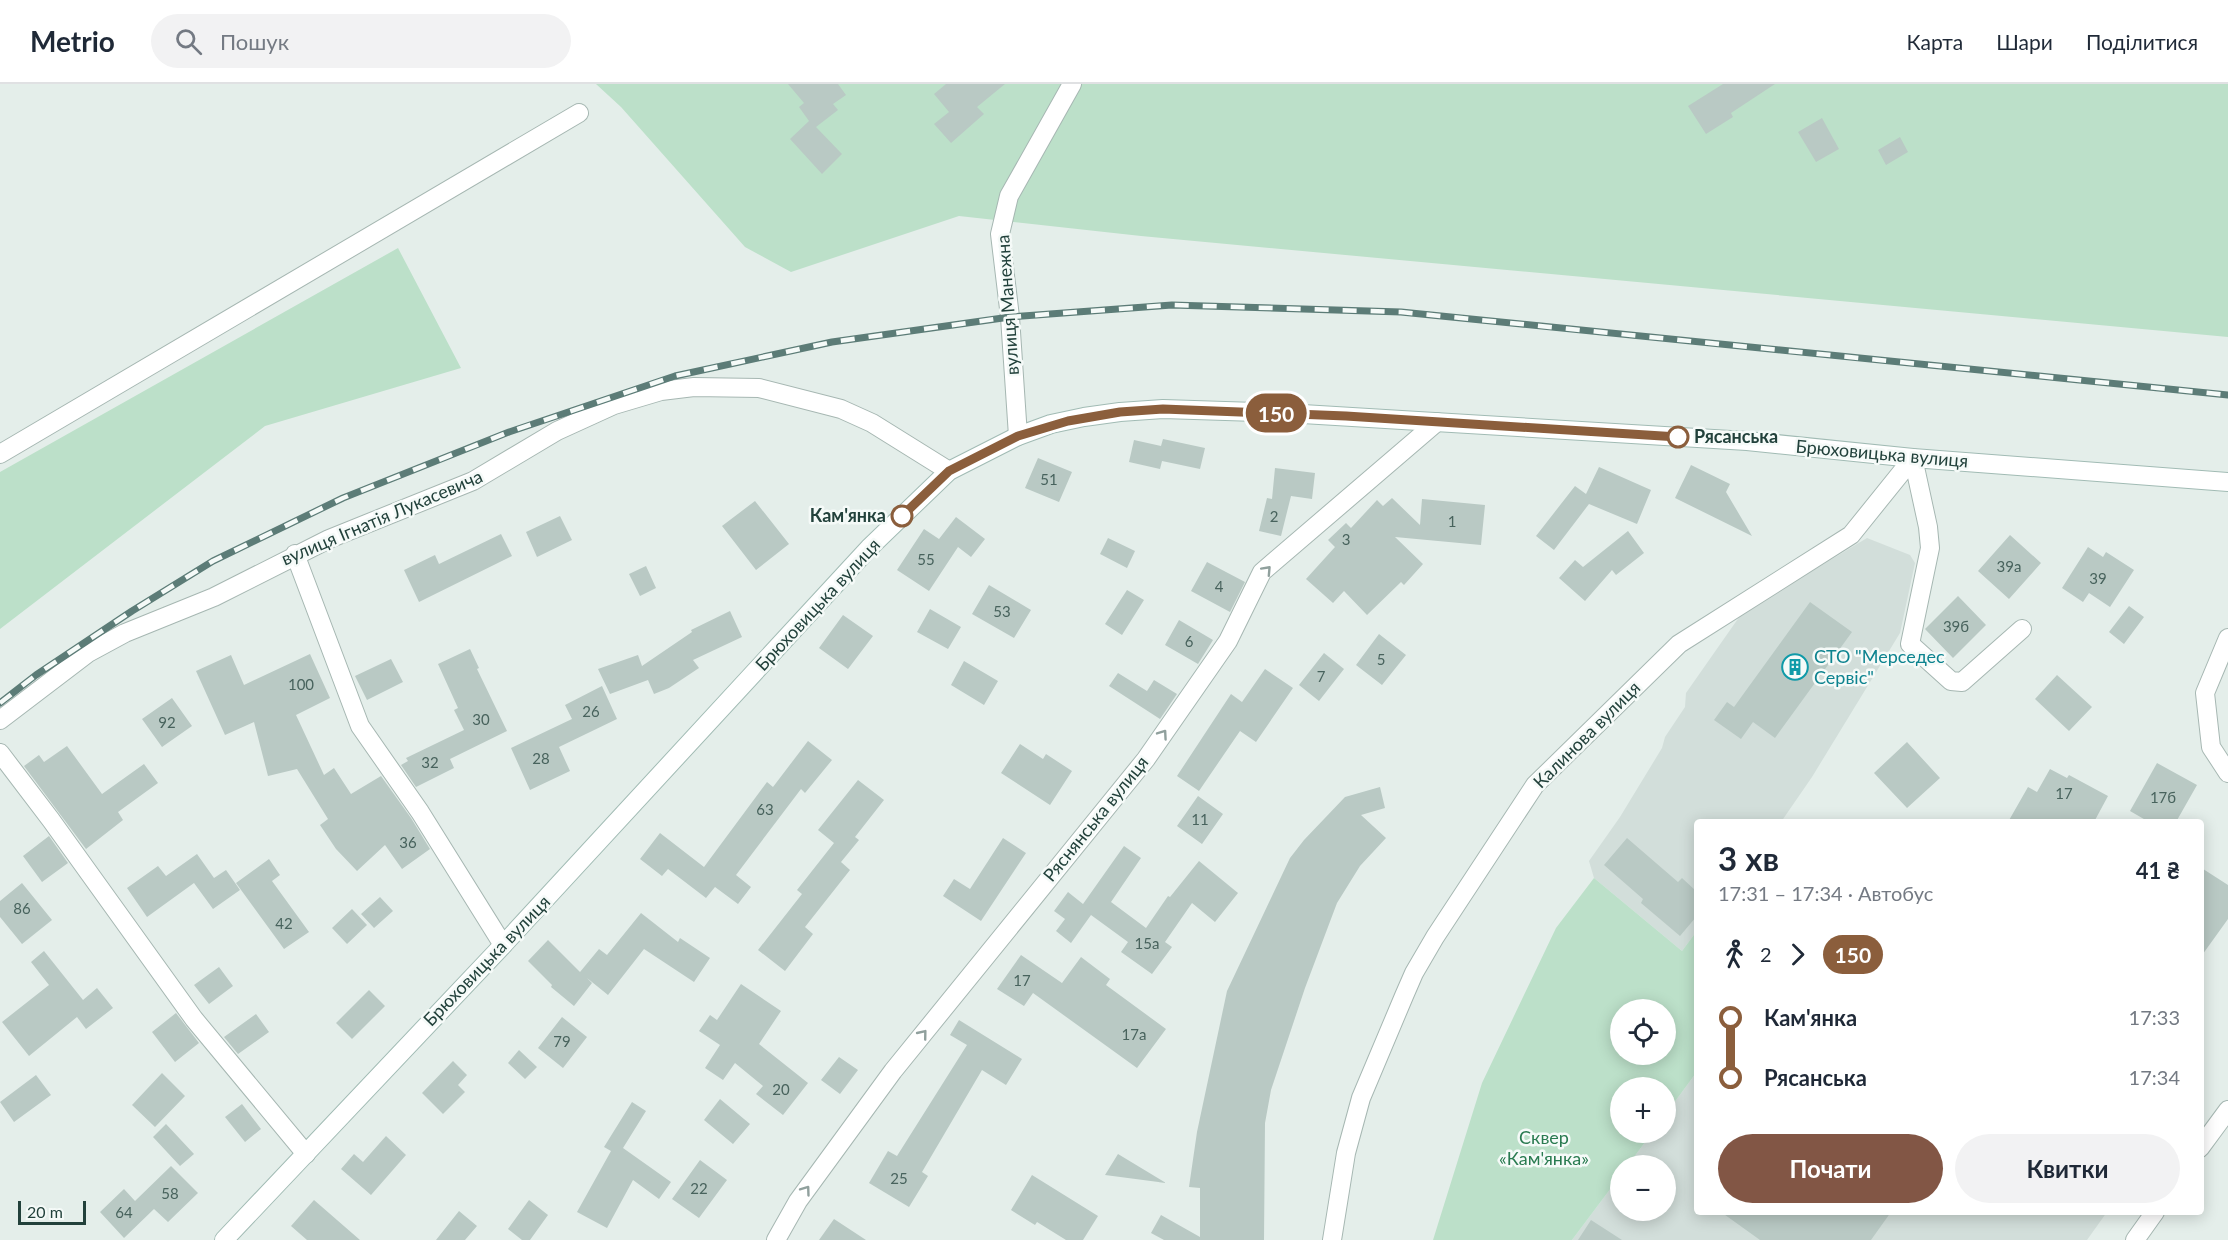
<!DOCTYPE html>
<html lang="uk">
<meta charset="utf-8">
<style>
:root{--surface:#fff;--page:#f2f2f3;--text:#1f2937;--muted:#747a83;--line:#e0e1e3;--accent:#825645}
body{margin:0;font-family:Lato,sans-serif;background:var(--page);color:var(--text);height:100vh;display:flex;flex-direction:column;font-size:22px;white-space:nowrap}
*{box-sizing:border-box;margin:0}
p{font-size:20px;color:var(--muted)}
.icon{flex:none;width:33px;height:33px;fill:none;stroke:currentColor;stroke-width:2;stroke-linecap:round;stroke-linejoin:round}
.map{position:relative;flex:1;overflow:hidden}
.details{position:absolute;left:1694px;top:735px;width:510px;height:396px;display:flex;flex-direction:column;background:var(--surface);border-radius:6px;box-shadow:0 3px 15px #0003}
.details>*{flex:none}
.badge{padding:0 12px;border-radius:20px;font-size:21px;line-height:39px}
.buttons{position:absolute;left:1610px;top:915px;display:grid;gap:12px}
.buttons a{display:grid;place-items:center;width:66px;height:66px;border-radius:50%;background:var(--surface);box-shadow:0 3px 15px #0003;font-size:30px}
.scale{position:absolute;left:18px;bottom:15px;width:68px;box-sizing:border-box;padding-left:6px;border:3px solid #22413b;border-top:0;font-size:16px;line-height:21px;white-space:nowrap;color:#22413b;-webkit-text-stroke:4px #f5faf8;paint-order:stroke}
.map>.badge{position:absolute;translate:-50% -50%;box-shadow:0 0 0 3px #fff}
.legs{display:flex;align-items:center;gap:9px;height:66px;padding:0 24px;font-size:20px}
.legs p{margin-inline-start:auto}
.summary{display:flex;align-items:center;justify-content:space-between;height:102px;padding:0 24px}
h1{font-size:33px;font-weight:700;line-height:45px}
.cta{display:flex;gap:12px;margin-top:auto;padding:12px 24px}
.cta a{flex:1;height:69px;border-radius:36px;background:var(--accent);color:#fff;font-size:24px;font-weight:700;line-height:69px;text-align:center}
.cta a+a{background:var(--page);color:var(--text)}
ul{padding:0 24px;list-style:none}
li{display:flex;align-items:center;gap:21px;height:60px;font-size:22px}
li i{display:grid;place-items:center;width:9px;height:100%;margin:0 8px;background:currentColor}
li i::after{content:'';width:15px;height:15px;margin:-8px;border:4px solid;border-radius:50%;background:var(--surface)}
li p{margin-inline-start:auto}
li:first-child i{background:linear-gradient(#0000 50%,currentColor 0)}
li:last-child i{background:linear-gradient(currentColor 50%,#0000 0)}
header{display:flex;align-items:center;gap:36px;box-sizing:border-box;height:84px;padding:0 30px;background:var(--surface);border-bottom:2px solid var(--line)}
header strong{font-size:28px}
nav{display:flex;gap:33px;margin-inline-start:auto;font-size:21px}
.search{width:420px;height:54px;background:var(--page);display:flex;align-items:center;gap:15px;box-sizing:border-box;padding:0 21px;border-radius:33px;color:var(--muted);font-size:22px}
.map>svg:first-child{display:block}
.built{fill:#d2deda}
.green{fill:#bce0c9;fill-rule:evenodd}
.building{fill:#b9c9c4}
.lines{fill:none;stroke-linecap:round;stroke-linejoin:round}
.street-casing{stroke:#a6b7b2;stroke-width:20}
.secondary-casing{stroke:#a1bbb4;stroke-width:20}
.street{stroke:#fff;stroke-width:18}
.secondary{stroke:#fff;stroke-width:18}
.rail-casing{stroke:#5c7c77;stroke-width:7}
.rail{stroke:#f5faf8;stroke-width:4.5;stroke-dasharray:14;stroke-linecap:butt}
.oneway{stroke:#90a09d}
.line-1-casing{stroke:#fff;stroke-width:14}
.line-1{stroke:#8b5e3c;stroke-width:9}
.stop-1-dot{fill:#fff;stroke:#8b5e3c;stroke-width:3}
.labels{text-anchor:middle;stroke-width:5;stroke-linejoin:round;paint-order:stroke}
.number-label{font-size:15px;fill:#48635d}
.street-label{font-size:18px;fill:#22413b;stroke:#f5faf8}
.stop-label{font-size:18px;font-weight:bold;fill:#22413b;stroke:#f5faf8;text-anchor:start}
.culture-label{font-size:18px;fill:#0d838f;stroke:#f5faf8;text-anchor:start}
.park-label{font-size:18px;fill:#297b50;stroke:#f5faf8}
</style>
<header>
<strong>Metrio</strong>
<div class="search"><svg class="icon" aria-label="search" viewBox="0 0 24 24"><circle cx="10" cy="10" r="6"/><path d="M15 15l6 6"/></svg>Пошук</div>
<nav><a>Карта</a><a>Шари</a><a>Поділитися</a></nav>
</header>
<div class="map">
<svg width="2228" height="1156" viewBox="0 0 2228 1156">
<rect width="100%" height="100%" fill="#e4eeea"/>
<path class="built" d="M1867,454l43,17 5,8 -15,70 -88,144 -31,45h-85v110l-14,19 -88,-73 -5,-17 31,-44 42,-69 3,-11 20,-30 1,-14 56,-80z
M1696,989v139h411l-20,28h-515l48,-64v34h45v-44l-37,-1 24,-32 13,-1v-17z"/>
<path class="green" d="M596,0h1632v253l-1087,-101 -182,-20 -168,56 -46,-25 -124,-140z
M398,164l63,120 -196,58 -265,203v-157z
M1594,794l88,73 14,-19v141l-31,42v-27h-45v44l32,1 -24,32 -8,1v10l-48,64h-139l49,-157 74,-155zM1620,926h45v44h-45z"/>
<path class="building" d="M788,0h50l8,11 -13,9 5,6 -22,17 26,27 -20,20 -32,-35 19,-18 -10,-14 5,-4z
M946,0h59l-28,23 7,7 -33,29 -17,-19 15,-12 -15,-18z
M1723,0h52l-44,29 2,4 -27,17 -18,-28z
M1822,34l17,31 -23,13 -18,-30z
M1900,53l8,15 -22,13 -8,-15z
M1163,355l42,9 -5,21 -38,-8 -2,8 -31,-7 5,-22 27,6z
M1038,374l34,14 -13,30 -34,-14z
M1691,381l39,19 -4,8 26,44 -77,-38z
M1599,383l52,23 -14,34 -48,-20 -35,46 -18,-14 39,-50 11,8z
M1275,384l40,5 -3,26 -21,-3 -10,40 -22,-5 8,-33 5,1z
M1392,414l28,27 2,-26 63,6 -4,40 -86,-8 28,27 -19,21 -3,-3 -34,33 -23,-24 -11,12 -27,-24 29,-32 -7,-7 18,-17 5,5 26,-28 6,6z
M755,417l34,43 -33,26 -34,-44z
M560,432l12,24 -35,17 -11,-25z
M956,433l29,22 -14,18 -13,-10 -29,44 -32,-21 27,-41 15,10z
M1628,447l16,22 -28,22 -4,-5 -27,31 -26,-23 16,-18 8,7z
M501,450l11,22 -93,46 -15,-32 31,-15 4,9z
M2010,451l31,28 -32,36 -31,-28z
M1108,454l27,13 -8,17 -27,-14z
M2088,463l15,10 3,-5 28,18 -24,37 -21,-14 -6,9 -21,-14z
M1207,478l38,20 -15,30 -39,-21z
M646,482l10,22 -16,8 -11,-22z
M989,501l42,25 -17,28 -42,-24z
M1127,506l17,10 -22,35 -17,-11z
M1958,512l28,29 -33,33 -28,-29z
M1810,518l42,30 -77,106 -22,-16 -12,17 -27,-19 13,-18 7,5z
M2129,522l15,11 -20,27 -15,-12z
M930,525l31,18 -13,22 -31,-17z
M730,527l12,26 -49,23 6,8 -30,20 -15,6 -6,-14 -38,14 -12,-25 40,-14 4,11 50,-34 -1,-2z
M843,531l30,21 -25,33 -29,-21z
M1179,536l34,20 -15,24 -33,-19z
M1379,550l27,21 -24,30 -26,-20z
M470,565l9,19 -2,1 30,62 -57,28 4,9 -38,19 -15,-22 7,-4 -2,-3 58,-28 -10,-20 4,-2 -20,-44z
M1324,569l20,16 -25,32 -20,-16z
M310,570l20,44 -34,17 28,60 10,-7 17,26 30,-18 30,42 19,31 -28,20 -17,-24 -28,26 -21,-22 -16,-24 8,-6 -31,-50 -29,7 -14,-54 -29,13 -29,-64 35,-16 13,30z
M391,575l12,23 -36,18 -12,-24z
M964,577l34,20 -14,24 -33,-20z
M1265,585l28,19 -37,54 -16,-11 -41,60 -22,-15 54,-82 11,8z
M1118,589l29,18 7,-11 23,14 -17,25 -51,-33z
M2057,591l35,32 -23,24 -34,-32z
M602,602l15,33 -58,28 11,24 -40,19 -19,-42 61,-29 -7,-14z
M172,614l20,28 -30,21 -20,-28z
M808,657l24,19 -27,33 -4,-4 -65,86 15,12 -13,17 -23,-17 -9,11 -38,-29 -6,7 -22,-17 20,-26 44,34 63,-85 6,5z
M1907,658l33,36 -33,30 -33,-35z
M1020,660l23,15 3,-5 26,17 -22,34 -49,-32z
M67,662l35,48 42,-30 14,19 -40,29 5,8 -37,29 -62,-83 15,-11 5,7z
M2157,679l40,22 -21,37h-27l-19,-11z
M2050,685l17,9 2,-3 39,21 -14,26h-86l20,-35 9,5z
M858,696l26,20 -29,37 4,3 -18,22 9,8 -45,57 8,7 -28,37 -27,-21 44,-56 -5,-4 37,-47 -16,-13z
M1380,703l5,21 -24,7 25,23 -26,28 -23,37 -32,85 -34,102 -6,33 -1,117h-100l-13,-7 10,-18 39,22v-49l-11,-1 8,-55 30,-141 63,-133 14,-18 41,-43z
M1198,712l25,18 -21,30 -25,-18z
M49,752l19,27 -26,19 -19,-26z
M1003,754l23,15 -45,68 -38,-25 11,-17 16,10z
M1627,754l51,44 4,-4 14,13v26l-16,19 -39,-33 2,-4 -39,-34z
M1124,762l17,12 -30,44 35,26 22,-32 2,1 29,-36 39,32 -23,29 -23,-19 -27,39 7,5 -20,27 -31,-22 7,-10 -37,-27 -20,28 -15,-12 9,-12 -11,-8 14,-19 15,12z
M197,770l17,24 12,-8 14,20 -27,19 -19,-26 -47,34 -20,-29 31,-22 8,10z
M269,775l11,16 -8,6 37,51 -25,17 -48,-66z
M2200,783l28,18v34l-28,39z
M22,799l30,37 -30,24 -22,-27v-16z
M380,813l13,14 -19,17 -13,-14z
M352,825l15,16 -20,19 -15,-16z
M641,829l37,29 2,-4 30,20 -16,24 -50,-33 -36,46 -21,-17 5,5 -18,23 -23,-19 1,-2 -24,-24 20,-21 32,32 19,-23 8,6z
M44,867l39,49 14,-12 16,20 -27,21 -9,-12 -48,39 -27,-34 47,-37 -18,-23z
M1021,871l41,28 19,-26 29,22 -4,6 60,44 -29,39 -104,-75 -9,13 -27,-17z
M219,883l14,19 -24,18 -15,-19z
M741,900l40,27 -22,33 49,39 -25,32 -27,-21 7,-8 -28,-23 -12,17 -18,-12 15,-23 -21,-14 11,-16 7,5z
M369,906l16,16 -33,33 -16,-16z
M176,929l23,30 -24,19 -23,-30z
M256,930l13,18 -31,22 -14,-17z
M562,933l25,20 -24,31 -25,-20z
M959,936l63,39 -16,26 -24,-15 -60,102 6,4 -19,31 -40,-24 19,-32 9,5 70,-111 -17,-10z
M519,966l18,17 -12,12 -17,-16z
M839,973l19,13 -18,24 -19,-14z
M453,977l14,14 -9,10 7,7 -22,22 -21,-21z
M162,989l23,23 -30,31 -23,-22z
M36,991l15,20 -37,27 -14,-20z
M720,1015l30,25 -17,20 -29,-24z
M632,1018l14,9 -23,37 48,34 -12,17 -26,-19 -26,48 -30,-16 34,-61 -7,-4z
M242,1020l19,25 -16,13 -20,-25z
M166,1040l28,30 -14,12 -27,-29z
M386,1052l20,19 -35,40 -30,-26 13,-15 9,8z
M1118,1070l48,29 -61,-8z
M700,1076l27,20 -28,38 -27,-19z
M171,1082l27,27 -30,29 -14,-13 -30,29 -24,-26 24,-23 11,12z
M1032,1091l66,41 -15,24h-17l-29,-18 -2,3 -24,-15z
M314,1116l46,40h-53l-16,-14z
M529,1116l19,15 -18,25h-8l-14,-11z
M459,1127l18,15 -12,14h-29z
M1721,1128h170l-20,28h-111z
M834,1135l32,21h-47z
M1591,1136l31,20h-44z"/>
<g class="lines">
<g class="street-casing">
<path id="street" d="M1018,352l-8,-119 -10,-83 9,-38 63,-112
M0,370l579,-341
M1913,374l15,69 2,21 -20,96 41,37 11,1 60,-53
M295,470l65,172 60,86 83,133
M2228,554l-23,55 6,54 17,26
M0,636l88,-67 37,-20 89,-36 115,-58 144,-58 84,-50 57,-26 47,-14 33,-4 65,1 82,21 31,14 77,48
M0,669l51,67 143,199 112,135
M2200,1064l28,-38
M776,1156l22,-39 95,-130 253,-312 82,-118 34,-69 175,-150
M1332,1156l14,-87 15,-55 43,-102 10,-23 21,-36 100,-152 144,-141 172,-109 62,-77
M2135,1156l20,-28"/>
</g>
<g class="secondary-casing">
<path id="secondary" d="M224,1156l279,-295 366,-397 80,-77 69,-35 33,-12 33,-7 36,-5 43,-3 123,4 461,28 166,17 315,24"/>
</g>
<use href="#street" class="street"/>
<use href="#secondary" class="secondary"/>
<g class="rail-casing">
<path id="rail" d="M0,619l36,-28 96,-64 81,-50 130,-63 166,-66 166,-56 157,-34 178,-25 162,-12 229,7 827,83"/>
</g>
<use href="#rail" class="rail"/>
</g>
<defs><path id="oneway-chevron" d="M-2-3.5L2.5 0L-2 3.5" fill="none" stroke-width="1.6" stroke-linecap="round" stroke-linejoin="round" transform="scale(1.5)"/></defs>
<g class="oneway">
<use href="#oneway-chevron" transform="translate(1267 486) rotate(-47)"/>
<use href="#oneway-chevron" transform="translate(1163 650) rotate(-55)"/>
<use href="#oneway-chevron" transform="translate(923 950) rotate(-51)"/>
<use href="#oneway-chevron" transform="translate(806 1106) rotate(-54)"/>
</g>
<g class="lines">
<g class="line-1-casing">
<path id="line-1" d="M902,432l47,-45 69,-35 50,-15 52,-9 43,-3 183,7 332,21"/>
</g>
<use href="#line-1" class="line-1"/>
</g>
<defs>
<g id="building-ring" transform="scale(1.35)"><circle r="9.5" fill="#f5faf8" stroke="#0f9aa8" stroke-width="1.5"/><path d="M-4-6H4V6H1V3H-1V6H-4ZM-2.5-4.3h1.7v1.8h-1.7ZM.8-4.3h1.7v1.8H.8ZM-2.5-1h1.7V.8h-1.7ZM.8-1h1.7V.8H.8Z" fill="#0f9aa8"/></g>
</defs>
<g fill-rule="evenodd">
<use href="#building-ring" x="1795" y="583"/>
</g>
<g class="stop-1-dot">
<circle cx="1678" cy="353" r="10"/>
<circle cx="902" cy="432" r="10"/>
</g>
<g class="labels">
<g class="number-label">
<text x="1049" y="401">51</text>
<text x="1274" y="438">2</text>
<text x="1452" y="443">1</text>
<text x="1346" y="461">3</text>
<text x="926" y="481">55</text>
<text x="2009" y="488">39а</text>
<text x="2098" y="500">39</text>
<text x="1219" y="508">4</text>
<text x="1002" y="533">53</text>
<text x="1956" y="548">39б</text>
<text x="1189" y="563">6</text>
<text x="1381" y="581">5</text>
<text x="1321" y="598">7</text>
<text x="301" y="606">100</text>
<text x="591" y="633">26</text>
<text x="481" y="641">30</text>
<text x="167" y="644">92</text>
<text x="541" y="680">28</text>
<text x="430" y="684">32</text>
<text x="2064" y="715">17</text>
<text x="2163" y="719">17б</text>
<text x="765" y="731">63</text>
<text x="1200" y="741">11</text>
<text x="408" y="764">36</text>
<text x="22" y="830">86</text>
<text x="284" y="845">42</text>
<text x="1147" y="865">15а</text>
<text x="1022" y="902">17</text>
<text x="1134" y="956">17а</text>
<text x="562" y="963">79</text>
<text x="781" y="1011">20</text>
<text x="899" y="1100">25</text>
<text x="699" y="1110">22</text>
<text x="170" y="1115">58</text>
<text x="124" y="1134">64</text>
</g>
<g class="street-label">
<text transform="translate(1008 221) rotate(-94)" y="6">вулиця Манежна</text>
<text transform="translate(1882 370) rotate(5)" y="6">Брюховицька вулиця</text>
<text transform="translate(382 434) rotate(-23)" y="6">вулиця Ігнатія Лукасевича</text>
<text transform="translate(818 521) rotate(-47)" y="6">Брюховицька вулиця</text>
<text transform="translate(1587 651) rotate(-45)" y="6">Калинова вулиця</text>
<text transform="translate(1096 735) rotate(-51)" y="6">Ряснянська вулиця</text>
<text transform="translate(487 877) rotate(-46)" y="6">Брюховицька вулиця</text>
</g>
<g class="stop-label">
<text x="1694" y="359">Рясанська</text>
<text x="886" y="438" text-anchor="end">Кам'янка</text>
</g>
<g class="culture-label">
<text x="1814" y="579">СТО "Мерседес<tspan x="1814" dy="21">Сервіс"</tspan></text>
</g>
<g class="park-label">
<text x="1544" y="1060">Сквер<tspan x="1544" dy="21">«Кам'янка»</tspan></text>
</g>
</g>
</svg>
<div class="buttons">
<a><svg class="icon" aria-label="locate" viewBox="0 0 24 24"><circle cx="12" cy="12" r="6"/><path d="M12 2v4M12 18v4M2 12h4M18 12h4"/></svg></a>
<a>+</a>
<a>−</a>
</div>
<div class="scale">20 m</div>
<b class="badge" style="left:1276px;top:329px;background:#8b5e3c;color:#fff">150</b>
<section class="details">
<div class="summary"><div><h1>3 хв</h1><p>17:31 – 17:34 · Автобус</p></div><b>41 ₴</b></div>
<div class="legs"><svg class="icon" aria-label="walk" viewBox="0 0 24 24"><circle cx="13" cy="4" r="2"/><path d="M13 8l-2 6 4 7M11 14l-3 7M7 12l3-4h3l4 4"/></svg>2<svg class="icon" aria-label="forward" viewBox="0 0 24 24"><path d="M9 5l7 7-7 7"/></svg><b class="badge" style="background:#8b5e3c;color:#fff">150</b></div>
<ul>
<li><i style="color:#8b5e3c"></i><b>Кам'янка</b><p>17:33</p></li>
<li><i style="color:#8b5e3c"></i><b>Рясанська</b><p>17:34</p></li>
</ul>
<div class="cta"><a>Почати</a><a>Квитки</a></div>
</section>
</div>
